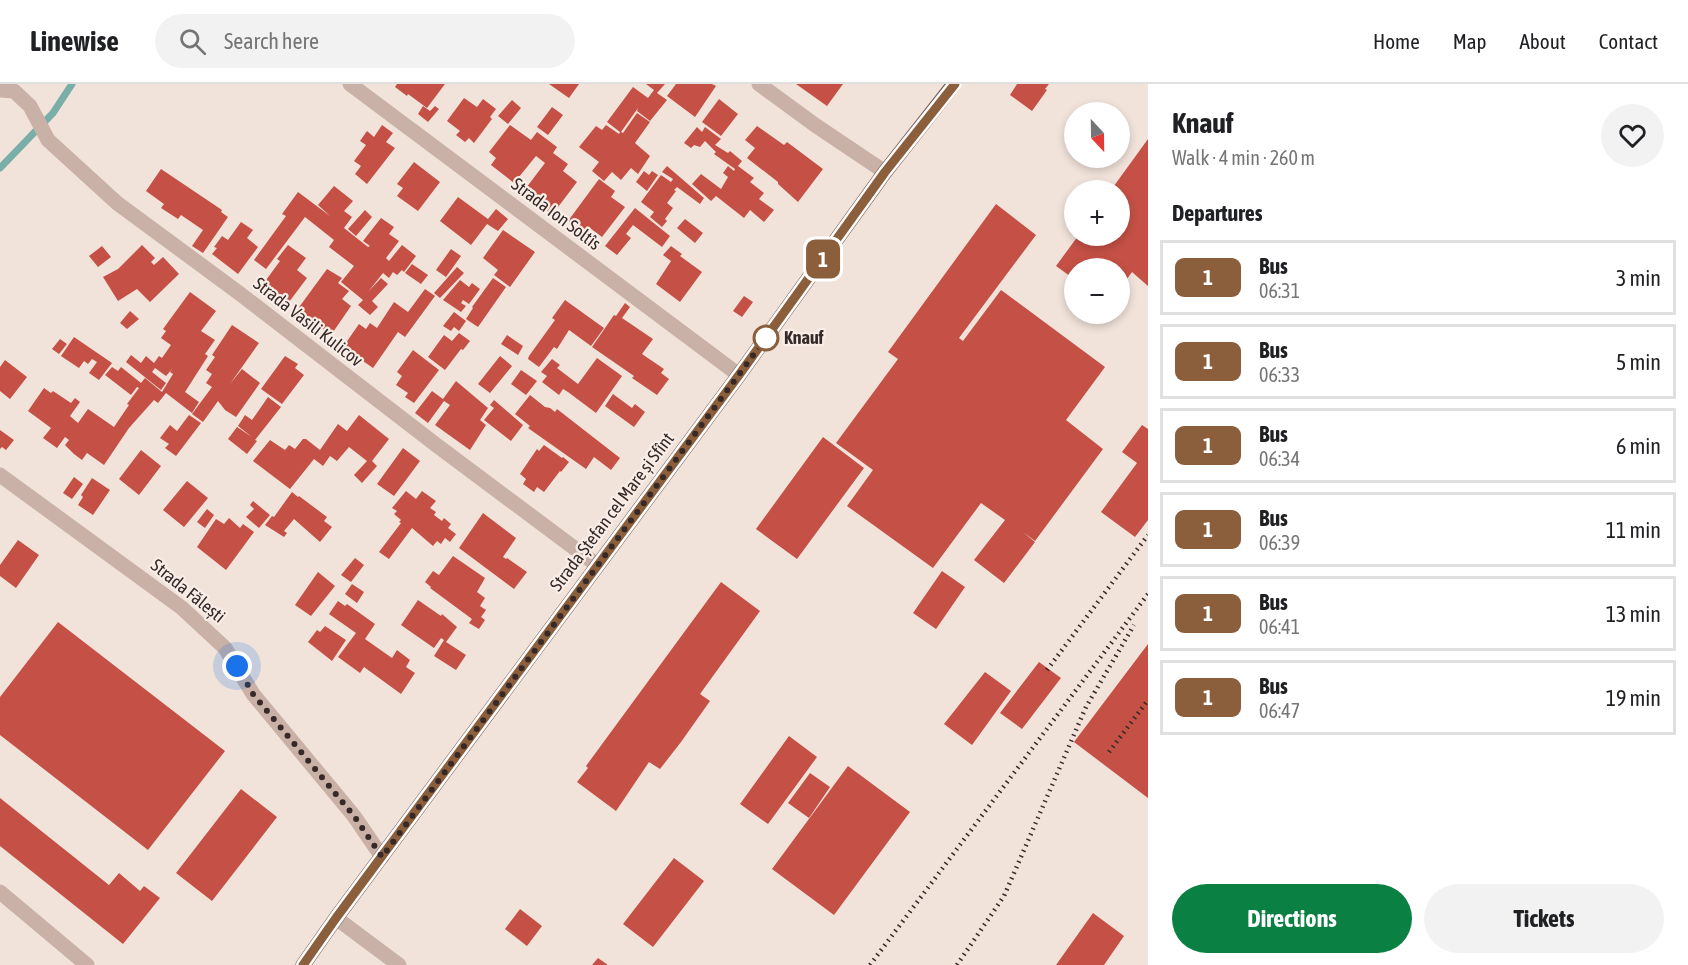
<!DOCTYPE html>
<meta charset="utf-8">
<style>
:root{--surface:#fff;--page:#f2f2f2;--text:#202124;--muted:#757577;--line:#e0e0e0;--accent:#0b8043}
body{margin:0;font-family:"Asap Condensed",sans-serif;background:var(--page);color:var(--text);height:100vh;display:flex;flex-direction:column;font-size:22px;white-space:nowrap}
*{box-sizing:border-box;margin:0}
p{font-size:20px;color:var(--muted)}
.icon{flex:none;width:33px;height:33px;fill:none;stroke:currentColor;stroke-width:2;stroke-linecap:round;stroke-linejoin:round}
.map{position:relative;flex:1;overflow:hidden}
.side{display:flex;flex-direction:column;background:var(--surface);width:540px}
.side>*{flex:none}
.badge{padding:0 12px;border-radius:9px;font-size:21px;line-height:39px}
.needle{width:39px;rotate:158deg}
.controls{position:absolute;left:1064px;top:18px;display:grid;gap:12px}
.controls a{display:grid;place-items:center;width:66px;height:66px;border-radius:50%;background:var(--surface);box-shadow:0 3px 9px #0003;font-size:30px}
.you{position:absolute;width:30px;height:30px;margin:-15px;border:4px solid #fff;border-radius:50%;background:#1a73e8;box-shadow:0 0 0 9px #1a73e833}
.map>.badge{position:absolute;translate:-50% -50%;box-shadow:0 0 0 3px #fff}
h2{padding:0 24px;font-size:22px;line-height:54px}
.round{display:grid;place-items:center;flex:none;width:63px;height:63px;border-radius:32px;background:var(--page)}
.headline{display:flex;align-items:center;justify-content:space-between;height:102px;padding:0 24px}
h1{font-size:28px;font-weight:700;line-height:45px}
.primary-button{display:flex;gap:12px;margin-top:auto;padding:12px 24px}
.primary-button a{flex:1;height:69px;border-radius:36px;background:var(--accent);color:#fff;font-size:24px;font-weight:700;line-height:69px;text-align:center}
.primary-button a+a{background:var(--page);color:var(--text)}
ul{padding:0;list-style:none}
li{display:flex;align-items:center;gap:18px;height:75px;margin:0 12px 9px;padding:0 12px;border:3px solid var(--line);border-radius:0px}
li div{flex:1}
li b{display:block;font-size:22px}
li em{font-style:normal}
li .badge{min-width:66px;font-weight:700;text-align:center}
header{display:flex;align-items:center;gap:36px;box-sizing:border-box;height:84px;padding:0 30px;background:var(--surface);border-bottom:2px solid var(--line)}
header strong{font-size:28px}
nav{display:flex;gap:33px;margin-inline-start:auto;font-size:21px}
.search{width:420px;height:54px;background:var(--page);display:flex;align-items:center;gap:15px;box-sizing:border-box;padding:0 21px;border-radius:33px;color:var(--muted);font-size:22px}
main{display:flex;flex:1;min-height:0}
.map>svg:first-child{display:block}
.lines{fill:none;stroke-linecap:round;stroke-linejoin:round}
.stream{stroke:#7aaea8;stroke-width:7}
.building{fill:#c55045}
.minor{stroke:#c9b1a7;stroke-width:15}
.major{stroke:#775e58;stroke-width:15}
.rail{stroke:#362927;stroke-width:4.5;stroke-dasharray:1.5 4.5;stroke-linecap:butt}
.line-casing{stroke:#fff;stroke-width:14}
.line{stroke:#8b5e3c;stroke-width:9}
.walk{stroke:#362927;stroke-width:6;stroke-dasharray:0 10.8}
.stop-dot{fill:#fff;stroke:#8b5e3c;stroke-width:3}
.labels{text-anchor:middle;stroke-width:4.5;stroke-linejoin:round;paint-order:stroke}
.street-label{font-size:18px;fill:#362927;stroke:#f9eee7}
.stop-label{font-size:18px;font-weight:bold;fill:#362927;stroke:#f9eee7;text-anchor:start}
</style>
<header>
<strong>Linewise</strong>
<div class="search"><svg class="icon" aria-label="search" viewBox="0 0 24 24"><circle cx="10" cy="10" r="6"/><path d="M15 15l6 6"/></svg>Search here</div>
<nav><a>Home</a><a>Map</a><a>About</a><a>Contact</a></nav>
</header>
<main>
<div class="map">
<svg width="1148" height="881" viewBox="0 0 1148 881">
<rect width="100%" height="100%" fill="#f1e3da"/>
<g class="lines">
<path class="stream" d="M0,84l53,-55 19,-29"/>
</g>
<path class="building" d="M397,0h48l-18,24 -19,-14 -1,2 -12,-9z
M549,0h30l-10,14z
M646,0h19l-8,9 10,7 -17,21 -13,-10 1,-3 -17,24 2,1 14,-20 13,9 -15,21 15,13 -12,18 -7,-6 -10,12 -9,-8 -8,9 -12,-10 7,-9 -20,-15 17,-21 6,4 4,-5 13,9 1,-2 -13,-10 26,-35 15,11 6,-8z
M676,0h36l4,2 -21,31 -28,-21z
M796,0h47l-16,22z
M1017,0h32l-4,5 2,1 -15,21 -22,-16z
M464,14l13,9 6,-8 13,10 -6,8 2,2 -18,24 -5,-5 -4,4 -9,-7 4,-4 -13,-10z
M719,15l19,15 -17,22 -19,-14z
M512,16l9,8 -13,16 -10,-8z
M423,22l7,5 5,-5 4,3 -11,13 -10,-8z
M552,23l11,8 -15,20 -11,-8z
M382,41l11,8 -7,9 9,6 -28,36 -12,-10 6,-8 -7,-5 12,-16 -6,-4 7,-10 7,6z
M510,41l21,15 6,-8 20,15 -4,6 15,11 -5,7 14,11 -25,33 -29,-23 22,-29 -9,-7 -22,27 -23,-18 5,-7 -7,-6z
M757,42l27,19 3,-3 36,27 -25,33 -20,-18v-2l-31,-24 8,-10 -10,-8z
M697,43l5,5 3,-5 16,12 -6,6 13,8 2,-2 12,10 -4,5 16,12 -4,4 14,11 -5,6 15,11 -10,12 -14,-12 -6,8 -28,-22 -5,5 -19,-17 9,-10 20,15 7,-12 -5,-4 5,-7 6,5 1,-2 -21,-15 2,-2 -11,-11 -5,6 -6,-2 -3,3 -7,-5z
M1148,55v147l-16,-14 -13,18v-22h-45v11l-18,-13 22,-30h41v-46h-8z
M414,78l26,20 -22,29 -21,-15 6,-8 -6,-4z
M667,82l37,32 -4,6 -23,-17 -3,3 2,1 -9,12 6,5 -8,11 2,2 -5,6 -12,-10 4,-5 -13,-10 20,-27 10,7 2,-3 -11,-7z
M161,85l61,41 -1,2 7,5 -25,36 -11,-7 11,-16 -22,-15 -3,4 -17,-11 3,-4 -18,-13z
M644,87l5,4 3,-4 6,4 -11,16 -11,-9z
M599,95l16,12 -4,6 14,10 -23,30 -12,-9 -4,7 -18,-14z
M334,102l19,15 -9,10 8,6 -8,11 24,19 2,-1 -7,-5 18,-23 13,9 -5,7 10,7 -13,17 3,3 13,-16 14,11 -12,16 -2,-2 -5,5 -4,-3 -4,6 -6,-5 -15,19 13,-14 7,6 -16,17 6,6 -8,8 -12,-10 5,-5 -22,-18 13,-16 -25,-19 5,-7 -29,-23 -39,52 -12,-9 32,-44 -4,-2 16,-22 32,24 -12,-11z
M458,113l30,22 8,-10 12,10 -10,12 -11,-7 -16,21 -31,-24z
M996,120l40,31 -77,103 4,3 38,-51 104,77 -39,53 37,29 -68,92 -12,-9 12,10 -31,41 -30,-23 31,-40 -24,-17 -48,65 -86,-62 26,-36 -37,-27 62,-84 -10,-7z
M635,124l35,28 -8,11 -29,-22 -7,9 5,4 -14,17 -12,-9z
M365,126l7,7 -16,19 -8,-7z
M685,135l18,14 -8,10 -18,-15z
M241,138l12,8 -6,8 11,9 -20,27 -26,-20 5,-6 -3,-1 8,-11 6,4z
M503,146l32,22 -25,35 -16,-12 4,-5 -15,-12z
M142,161l13,13 -4,4 3,3 9,-8 16,17 -29,28 -13,-13 -19,12 -15,-24 15,-8z
M288,161l18,13 -9,12 10,8 -21,28 -25,-19 19,-26 -3,-2z
M102,162l9,11 -13,10 -9,-11z
M671,162l11,8 -2,2 22,16 -22,30 -24,-18 15,-23 -8,-6z
M451,165l10,7 -15,21 -10,-7z
M412,180l16,11 -7,9 -16,-11z
M457,183l7,6 -24,25 -6,-5z
M327,185l15,9 -4,5 11,8 -7,8 9,7 -20,29 -12,-9 -5,6 -16,-12 4,-6 -5,-4z
M493,194l13,9 -28,40 -12,-8 7,-11 -1,-1z
M460,196l9,7 3,-4 8,6 -11,15 -6,-4 -2,3 5,3 -5,6 -18,-12z
M425,205l10,7 -30,41 -7,-5 -25,36 -30,-21 16,-23 7,5 4,-6 7,5 17,-26 14,10z
M190,208l26,19 -15,20 14,9 -10,14 3,2 -23,36 14,10 -7,11 -26,-20 -8,10 -4,-3 -25,28 -25,37 -17,-12 -5,7 -8,-6 -9,-9 4,-5 -4,-3 -8,11 -14,-10 8,-10 -23,-17 16,-23 7,5 2,-2 18,12 4,-5 5,4 -10,14 8,7 10,-14 26,18 15,-22 -2,-1 12,-16 -2,-1 -6,8 -26,-20 7,-8 6,4 3,-4 20,16 4,-5 17,14 11,-18 -3,-2 3,-4 -7,8 -11,-8 -3,4 14,11 -5,7 -35,-28 5,-7 10,8 5,-7 8,7 5,-7 3,2 9,-13 -10,-7 5,-7 -3,-2z
M744,212l9,6 -11,15 -9,-6z
M565,216l39,28 -13,18 -22,-16 -12,19 -3,-2 -15,20 -11,-8 1,-3 26,-36 -3,-2z
M625,219l5,4 -8,11 31,21 -11,15 22,15 -3,4 8,6 -12,16 -25,-17 2,-2 -42,-29 22,-32 2,1z
M130,227l9,8 -12,10 -7,-6z
M454,228l12,9 -7,10 -5,-4 -3,4 -8,-5z
M232,241l27,18 -29,41 12,-15 18,14 -24,34 -11,-7 -7,-9 -15,21 -11,-8 20,-27 -6,-4 6,-9 -6,-4 9,-13 -3,-2z
M459,249l11,8 -7,9 -2,-1 -16,21 -17,-13 16,-22 8,6z
M507,251l16,11 -5,9 -17,-11z
M74,253l38,26 -13,17 -10,-7 8,-11 -5,-3 -4,5 -4,-3 -5,7 -18,-12z
M60,255l7,5 -8,10 -7,-5z
M413,266l26,20 -25,33 -9,-6 3,-4 -12,-8 6,-9 -5,-4z
M285,272l13,8 -3,4 9,7 -22,29 -21,-15z
M500,272l12,10 -22,27 -12,-9z
M597,274l25,18 -26,37 -28,-21 -5,-3 -4,6 -17,-13 5,-6 -6,-4 11,-13 8,6 -3,3 21,16z
M5,276l22,17 -17,22 -10,-8v-24z
M521,286l16,11 -11,14 -15,-11z
M456,297l32,27 -8,12 6,5 -16,25 -35,-25 15,-20 -6,-4 -16,22 -13,-10 17,-22 11,8z
M613,310l19,14 3,-4 10,8 -11,15 -29,-21z
M530,311l15,12 5,1 5,4 2,-3 63,49 -9,12 -17,-13 -8,12 -58,-41 2,-2 -15,-12z
M268,313l13,10 -26,33 2,1 -10,13 -19,-15 9,-12 15,10 -14,-11 7,-11 7,5z
M494,316l29,25 -12,16 -27,-21 10,-12 -4,-3z
M189,331l12,8 -25,33 -11,-8 4,-4 -9,-6 10,-13 7,6z
M359,331l30,24 -17,22 5,5 -15,17 -8,-8 13,-14 -18,-14 -12,14 -7,-5 -7,10 -9,-7 -24,30 -37,-28 17,-21 15,10 4,-5 6,4 8,-10h3l14,11 18,-26 9,7z
M1142,341l6,4v91l-13,17 -34,-25 36,-49 -15,-11z
M0,346l14,10 -8,10 -4,-3 -2,2z
M823,353l41,31 -67,91 -41,-30z
M544,361l18,13 1,-1 6,5 -8,10 -1,-1 -16,21 -7,-5 -3,5 -11,-8 3,-5 -6,-5 17,-25 2,2z
M403,364l17,13 -26,35 -17,-12z
M141,366l20,16 -22,29 -20,-16z
M74,393l9,7 -11,15 -9,-6z
M92,394l18,12 -17,25 -15,-10 5,-8 -2,-2z
M187,397l21,17 -24,29 -21,-17z
M406,407l10,8 6,-8 14,10 -6,7 6,4 -2,3 8,6 2,-3 7,6 -3,4 8,6 -6,8 -5,-4 -4,6 -4,-3 -4,5 -21,-18 -23,31 -10,-7 22,-29 -2,-1 2,-2 -7,-6 3,-3 -5,-3z
M292,408l6,5 1,-1 28,21 -3,4 8,6 -12,15 -26,-23 -10,12 3,2 -3,4 -19,-12 7,-9 2,1z
M253,417l17,14 -11,13 -13,-11 8,-8 -4,-4z
M207,425l7,6 -9,13 -8,-6z
M483,429l33,25 -13,19 3,2 1,-1 20,14 -13,17 -55,-41z
M229,434l11,10 3,-4 11,8 -28,38 -29,-23 19,-28 8,5z
M18,456l21,15 -23,33 -16,-12v-11z
M453,472l32,22 -8,14 8,6 -5,8 6,4 -5,7 4,3 -6,9 -10,-6 3,-4 -42,-31 1,-1 -6,-5 8,-11 6,4z
M355,474l9,7 -13,17 -10,-7z
M942,487l23,16 -29,42 -23,-16z
M318,488l17,14 -24,30 -16,-11z
M721,498l39,29 -60,83 10,7 -29,41 -21,27 -11,-7 -33,49 -39,-29 11,-14 -2,-2z
M352,500l12,8 -7,11 -12,-9z
M418,516l23,16 1,-2 15,13 -11,15 20,13 -10,15 -22,-14 10,-16 -3,-2 -7,10 -33,-23z
M338,517l7,5 2,-2 28,20 -10,15 27,19 5,-8 13,10 -4,7 9,6 -14,21 -37,-27 -4,6 -22,-16 18,-24 -27,-19z
M58,538l167,129 -77,99 -148,-115v-38z
M325,542l21,14 -14,21 -24,-19 9,-12 3,2z
M1148,560v154l-74,-56z
M1039,578l22,16 -39,51 -22,-16z
M985,588l26,19 -39,54 -28,-21z
M789,652l28,21 -49,67 -28,-20z
M848,682l62,46 -76,103 -62,-46z
M810,689l20,14 -21,31 -21,-15z
M241,705l36,28 -65,84 -36,-28z
M0,714l109,87 10,-12 21,18 4,-5 16,12 -37,46 -123,-98z
M674,774l30,23 -51,66 -30,-23z
M520,825l22,17 -15,20 -22,-17z
M1093,829l31,23 -20,29h-48z
M598,874l10,7h-16z"/>
<g class="lines">
<path class="minor" d="M350,0l389,291
M759,0l56,41 70,47
M0,6l14,1 16,15 18,34 69,63 122,90 196,151 162,121
M0,391l182,133 43,40 28,46 101,122 28,41
M0,808l87,73
M336,834l63,47"/>
<path class="major" d="M303,881l33,-47 403,-543 146,-203 69,-88"/>
<path class="rail" d="M1047,586l101,-135
M1109,668l39,-52
M870,881l278,-371
M957,881l47,-69 82,-189 48,-82"/>
</g>
<g class="lines">
<g class="line-casing">
<path id="line" d="M303,881l33,-47 403,-543 146,-203 70,-88"/>
</g>
<use href="#line" class="line"/>
<path class="walk" d="M237,582l16,28 101,122 28,41 384,-519"/>
</g>
<circle class="stop-dot" cx="766" cy="254" r="12"/>
<g class="labels">
<g class="street-label">
<text transform="translate(556 130) rotate(37)" y="6">Strada Ion Soltîs</text>
<text transform="translate(308 238) rotate(38)" y="6">Strada Vasili Kulicov</text>
<text transform="translate(612 428) rotate(-53)" y="6">Strada Ștefan cel Mare și Sfînt</text>
<text transform="translate(188 507) rotate(39)" y="6">Strada Fălești</text>
</g>
<g class="stop-label">
<text x="784" y="260">Knauf</text>
</g>
</g>
</svg>
<div class="controls">
<a><svg class="needle" viewBox="-14 -14 28 28"><path d="M0-13l5 13h-10z" fill="#e53935"/><path d="M0 13l5-13h-10z" fill="#757577"/></svg></a>
<a>+</a>
<a>−</a>
</div>
<div class="you" style="left:237px;top:582px"></div>
<b class="badge" style="left:823px;top:175px;background:#8b5e3c;color:#fff">1</b>
</div>
<section class="side">
<div class="headline"><div><h1>Knauf</h1><p>Walk · 4 min · 260 m</p></div><a class="round"><svg class="icon" aria-label="heart" viewBox="0 0 24 24"><path d="M12 20l-8-8c-3-5 5-10 8-4 3-6 11-1 8 4z"/></svg></a></div>
<h2>Departures</h2>
<ul>
<li><span class="badge" style="background:#8b5e3c;color:#fff">1</span><div><b>Bus</b><p>06:31</p></div><em>3 min</em></li>
<li><span class="badge" style="background:#8b5e3c;color:#fff">1</span><div><b>Bus</b><p>06:33</p></div><em>5 min</em></li>
<li><span class="badge" style="background:#8b5e3c;color:#fff">1</span><div><b>Bus</b><p>06:34</p></div><em>6 min</em></li>
<li><span class="badge" style="background:#8b5e3c;color:#fff">1</span><div><b>Bus</b><p>06:39</p></div><em>11 min</em></li>
<li><span class="badge" style="background:#8b5e3c;color:#fff">1</span><div><b>Bus</b><p>06:41</p></div><em>13 min</em></li>
<li><span class="badge" style="background:#8b5e3c;color:#fff">1</span><div><b>Bus</b><p>06:47</p></div><em>19 min</em></li>
</ul>
<div class="primary-button"><a>Directions</a><a>Tickets</a></div>
</section>
</main>
